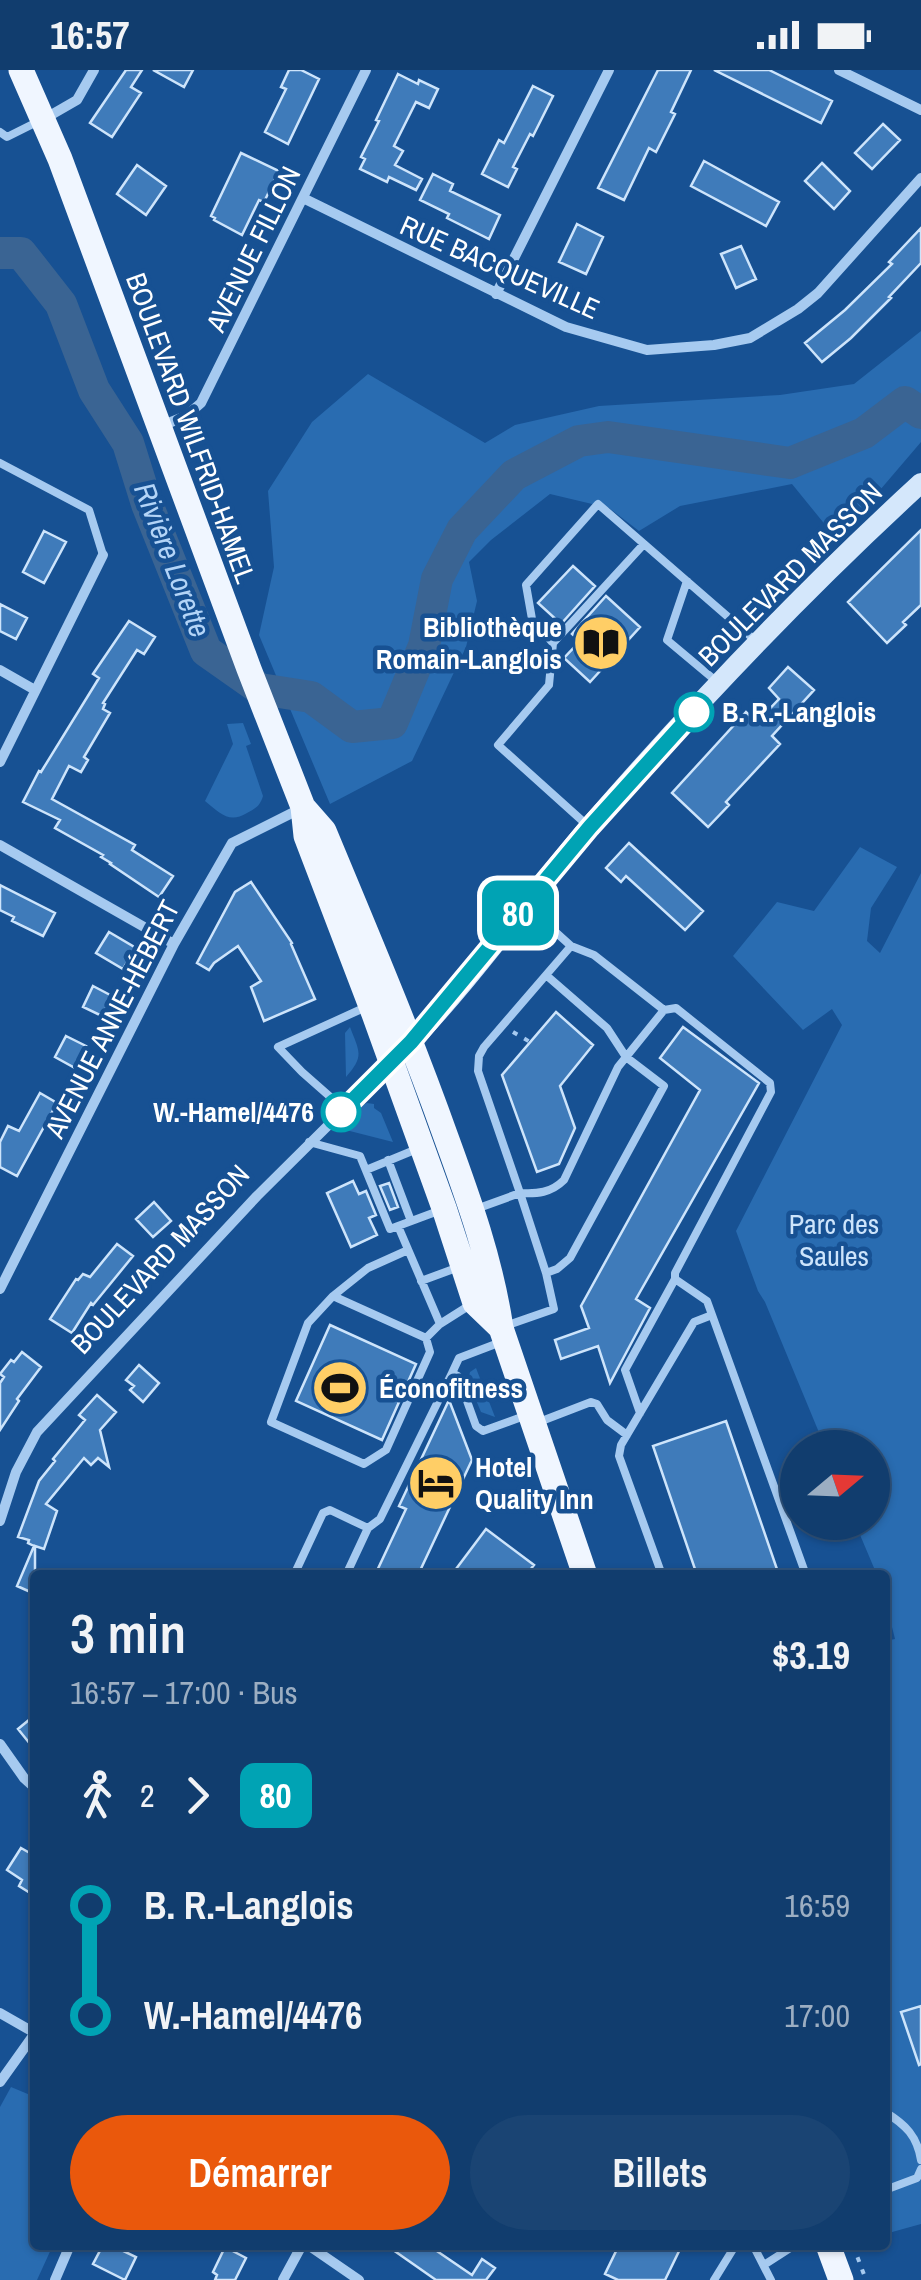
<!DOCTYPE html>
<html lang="fr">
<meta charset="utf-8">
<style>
:root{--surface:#113d6e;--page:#1a4473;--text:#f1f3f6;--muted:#9caec2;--line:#305681;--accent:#ea580c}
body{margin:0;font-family:"Archivo Narrow",sans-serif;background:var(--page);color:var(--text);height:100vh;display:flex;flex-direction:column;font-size:38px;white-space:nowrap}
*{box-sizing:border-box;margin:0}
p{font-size:32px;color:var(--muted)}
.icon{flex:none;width:55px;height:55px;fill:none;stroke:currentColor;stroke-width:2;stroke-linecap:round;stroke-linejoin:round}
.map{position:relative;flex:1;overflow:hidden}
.details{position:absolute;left:30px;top:1500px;width:860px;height:680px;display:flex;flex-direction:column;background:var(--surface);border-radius:10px;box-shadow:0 2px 8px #0004,0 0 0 2px var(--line)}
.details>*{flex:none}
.badge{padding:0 20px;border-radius:15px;font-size:35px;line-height:65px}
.needle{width:65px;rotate:71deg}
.tools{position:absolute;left:780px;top:1360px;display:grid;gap:20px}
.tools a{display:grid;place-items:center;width:110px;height:110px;border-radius:50%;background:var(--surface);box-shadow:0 2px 8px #0004,0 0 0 2px var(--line);font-size:50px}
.map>.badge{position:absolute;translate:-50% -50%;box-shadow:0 0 0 5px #fff}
.legs{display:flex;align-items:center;gap:15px;height:110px;padding:0 40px;font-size:32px}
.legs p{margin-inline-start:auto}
.summary{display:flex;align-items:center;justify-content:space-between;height:170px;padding:0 40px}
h1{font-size:55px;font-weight:600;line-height:75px}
.action{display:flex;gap:20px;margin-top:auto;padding:20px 40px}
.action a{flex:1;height:115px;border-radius:60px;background:var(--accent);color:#fff;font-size:40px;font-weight:600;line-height:115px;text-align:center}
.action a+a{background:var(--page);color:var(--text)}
ul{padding:0 40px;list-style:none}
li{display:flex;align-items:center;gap:35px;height:110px;font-size:38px}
li i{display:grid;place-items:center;width:15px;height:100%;margin:0 12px;background:currentColor}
li i::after{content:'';width:25px;height:25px;margin:-12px;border:8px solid;border-radius:50%;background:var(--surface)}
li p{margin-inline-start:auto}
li:first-child i{background:linear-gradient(#0000 50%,currentColor 0)}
li:last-child i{background:linear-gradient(currentColor 50%,#0000 0)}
.status{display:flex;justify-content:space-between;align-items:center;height:70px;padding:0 50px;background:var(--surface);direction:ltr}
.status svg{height:28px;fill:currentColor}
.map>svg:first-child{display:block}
.green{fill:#296cb1}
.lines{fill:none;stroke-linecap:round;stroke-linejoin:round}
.river{stroke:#3a6493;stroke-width:32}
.building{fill:#3f7bba;stroke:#cde4fb;stroke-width:2.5}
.path{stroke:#a6caf0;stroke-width:4;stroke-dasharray:5 8;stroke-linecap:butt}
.lane{stroke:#a6caf0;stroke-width:8}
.street{stroke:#a6caf0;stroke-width:10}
.secondary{stroke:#d4e7fb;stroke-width:20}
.primary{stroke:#f0f6ff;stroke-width:25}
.line-1-casing{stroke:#fff;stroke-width:22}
.line-1{stroke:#00a3b4;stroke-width:15}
.stop-1-dot{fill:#fff;stroke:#00a3b4;stroke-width:5}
.labels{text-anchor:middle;stroke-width:9;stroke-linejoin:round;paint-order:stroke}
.street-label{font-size:28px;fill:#fff;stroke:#175193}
.poi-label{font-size:28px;font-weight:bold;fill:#fff;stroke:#175193;text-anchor:start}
.stop-label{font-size:28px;font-weight:bold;fill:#fff;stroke:#175193;text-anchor:start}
.park-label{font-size:28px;fill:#cde4fb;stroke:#175193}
.water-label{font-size:30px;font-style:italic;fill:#b3d4f7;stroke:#175193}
</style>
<div class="status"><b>16:57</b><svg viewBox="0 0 49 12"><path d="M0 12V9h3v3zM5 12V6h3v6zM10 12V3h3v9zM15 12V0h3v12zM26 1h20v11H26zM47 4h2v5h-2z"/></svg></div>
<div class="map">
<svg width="921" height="2210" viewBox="0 0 921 2210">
<rect width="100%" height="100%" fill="#175193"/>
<path class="green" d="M921,261v111l-76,89 -18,-4 -35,-43 -112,22 -41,25 -30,-23 -59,-14 -59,46 -22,22 8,39 -11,46 -54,114 -82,43 -71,-169 15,-68 -6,-76 44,-69 56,-48 117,69 30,-18 84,-19 181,-11 74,-11z
M243,653l8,21 -5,2 17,50c-3,10 -7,12 -16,17 -18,11 -27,0 -42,-12l28,-57 -6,-20z
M860,777l37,20 -26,41 -4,33 13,12 41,-80v1351l-36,10v-593l10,-2 -10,-40v-24h-8l-22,-52 17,-1v-74l-47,-1 -60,-145 -7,-11 -22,-60 106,-206 -10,-16 -29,21 -70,-74 44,-54 37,9z
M350,957c9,24 15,29 -4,50l-1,-44z
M367,1033l7,1v4l7,5 12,29 -55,-14 18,-19z
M476,1298l19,49 -14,-5 -13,-31 2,-9z
M11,2017l24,10v148h18l-16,35h-37v-173z"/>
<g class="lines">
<path class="river" d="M0,183h21l40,51 33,86 34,53 19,61 59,147 54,38 51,8 41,30 40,-4 32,-77 13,-67 25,-49 52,-55 65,-34 29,-4 182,26 74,-30 41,-31 16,11"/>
</g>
<path class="building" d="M126,0h16l-11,17 10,6 -29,44 -22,-14z
M153,0h40l-9,17z
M289,0h12l18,9 -31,65 -23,-12 21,-43 -5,-2z
M658,0h33l-20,42 4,2 -19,38 -7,-4 -25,52 -26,-12z
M714,0h55l63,31 -11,22z
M398,4l20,10 1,-4 19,9 -9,19 -13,-6 -22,44 9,5 -8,14 27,14 -6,11 -27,-13 -2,5 -27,-13 5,-10 -4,-2 18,-36 -3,-1z
M533,16l20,10 -20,40 -3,-2 -17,33 4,2 -9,18 -26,-13 17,-34 5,3z
M883,54l17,16 -28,29 -17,-16z
M241,83l38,18 -15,31 -5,-2 -17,35 -28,-15 1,-2 -4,-2z
M704,91l75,41 -13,24 -75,-40z
M822,93l28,28 -16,18 -29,-28z
M137,95l29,21 -20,29 -29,-21z
M433,104l20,10 -3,7 50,24 -11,24 -42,-21 2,-4 -29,-14z
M577,154l26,13 -17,37 -27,-12z
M921,158v35l-32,34 2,1 -40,40 -29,24 -17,-19 40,-33 47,-46 -3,-2z
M741,176l15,33 -20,9 -15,-34z
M921,460v75l-18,17 3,3 -19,18 -39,-41z
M44,461l22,11 -22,41 -21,-11z
M573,496l22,20 -34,38 -23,-21z
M606,526l34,31 -50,55 -26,-24 16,-17 -8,-7z
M0,534l27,14 -11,21 -16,-8z
M129,551l26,16 -11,17 -7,-4 -34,53 2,1 -2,5 7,4 -26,44 4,3 -7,12 -12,-6 -17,33 83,46 -3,5 41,26 -14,21 -49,-33 1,-1 -10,-6 2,-2 -48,-27 5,-8 -37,-18 16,-31 2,1 58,-94 -6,-4z
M788,597l26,23 -42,46 8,8 -54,58 3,3 -21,22 -36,-34 74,-81 11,10 22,-23 -10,-11z
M629,773l74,68 -18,19 -59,-54 -5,6 -15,-14z
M251,812l41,61 -1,1 24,55 -51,22 -13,-34 10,-6 -23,-35 -24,17 -5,7 -12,-7 38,-71z
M0,815l55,28 -12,23 -31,-15 2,-4 -14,-7z
M109,862l27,16 -13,21 -27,-16z
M93,916l19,10 -10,20 -19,-9z
M556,942l37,33 -33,41 15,42 -16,36 -22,8 -35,-97z
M683,957l76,56 -123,216 14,9 -40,75 -12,-37 -37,13 -6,-19 34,-12 -8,-22 119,-216 -40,-32z
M66,966l20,10 -11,22 -20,-11z
M40,1023l17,10 -40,73 -17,-9v-25l8,-16 11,5z
M353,1111l6,13 7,-3 10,24 -7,3 8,17 -26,12 -24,-54z
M389,1113l9,24 -8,3 -10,-24z
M154,1132l17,19 -18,16 -17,-18z
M117,1174l16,12 -40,49 -2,-2 -19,30 -22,-14 26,-40 2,1 5,-6 7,3z
M330,1255l86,39 -34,76 -86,-39z
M22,1282l19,15 -24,32 2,2 -19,29v-47l4,-6 -4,-3 11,-14 3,2z
M139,1295l20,18 -16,19 -13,-12 4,-4 -8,-6z
M97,1325l19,17 -16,18 9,37 -11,-9 -7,7 -7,-7 -38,46 11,7 -13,38 -9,-3v48l-18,-8 17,-40 -6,-3 1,-3 -11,-3 21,-56 16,-20 -2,-2 32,-39 -6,-5z
M449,1330l23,60 -54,115h-43l31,-66 -7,-3z
M726,1351l53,154h-82l-44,-129z
M486,1459l48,36 -8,10h-62l-8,-6z
M35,1645v35l-17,-21z
M21,1778l14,8v40l-16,-10 3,-6 -15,-10z
M921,1936v58l-2,1 -18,-53z
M103,2175h8l25,12 -11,23 -32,-16z
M386,2175h42l44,30 10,-16 13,9 -9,12h-50z
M619,2175h63l-17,35h-47l-13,-6z
M225,2177l21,11 -11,22h-20l2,-5 -4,-3z"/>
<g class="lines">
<path class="path" d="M513,962l17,10
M885,2024l9,7
M853,2175l13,35"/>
<path class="lane" d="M0,62l7,5 34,-17
M0,393l89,47 14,45
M687,511l-20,59 49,41
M553,573l90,-98
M587,755l-89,-80 51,-60 4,-42 -21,-24 -6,-34 72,-81 159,138
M546,905l61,53 19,29 38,29 -94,172 -13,11 -11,4
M664,940l12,-2 94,75 1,9 -96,181v6l32,22 99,274
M344,1039l-42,-37 -24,-25 88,-40
M309,1072l51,14 30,73 51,-19
M388,1090l23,61
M366,1100l51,-21
M476,1139l44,-16 -42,-122 1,-15 5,-9 87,-101 -42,-38
M398,1156l42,98 -14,14 -93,-42 -25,27 -37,99 93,42 22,-14 44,-98 -4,-14
M421,1211l38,-14
M333,1226l35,-28 40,-18
M440,1254l30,-19
M505,1256l49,-17 -8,-36 -26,-80c17,1 31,0 44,-13l54,-113 46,-57 -70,-55 -23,-9
M501,1272l-42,16 -7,15 6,3 18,50 7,5 44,-16
M640,1343l-15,-43 50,-91
M539,1352l52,-20 6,2 10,16 20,15
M294,1505l29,-62 7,-3 38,18
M346,1505l22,-47 12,-9 72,-146
M662,1505l-43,-119 2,-11 73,-123 18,-7
M885,2042c21,13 32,24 36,48
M885,2120l32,-12 4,-9
M753,2175l18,35
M764,2195l31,-20
M714,2210l21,-34 2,-1"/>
<path class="street" d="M839,0l82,40
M44,49l33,-19 17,-30
M303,128l263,129 81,23 67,-5 36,-7 48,-29 20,-16 103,-115
M496,224l113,-224
M161,356l25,-10 15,-13 165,-333
M0,600l35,20
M0,692l103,-207
M0,775l174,99
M0,1219l174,-345 58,-101 70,-35
M0,1451l16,-49 21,-40 220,-236 134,-133
M0,1674l24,34 11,10
M0,1943l35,20
M0,2012l35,-49
M308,2175l51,35
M55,2210l15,-35
M283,2210l19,-35"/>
<path class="secondary" d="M403,980c67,-69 123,-149 185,-222 105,-121 215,-237 333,-345"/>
<path class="primary" d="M21,0l39,89 189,510 54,138 3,29 68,178 70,194 31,95 26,25
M303,737l21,24c42,101 85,202 122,306 23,63 45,124 55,191l84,247
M828,2175l13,35"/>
</g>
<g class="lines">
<g class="line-1-casing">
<path id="line-1" d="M341,1042l70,-70 179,-215 104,-115"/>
</g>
<use href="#line-1" class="line-1"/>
</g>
<defs>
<g id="library-disc" transform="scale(2.875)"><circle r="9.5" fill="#ffce66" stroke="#175193"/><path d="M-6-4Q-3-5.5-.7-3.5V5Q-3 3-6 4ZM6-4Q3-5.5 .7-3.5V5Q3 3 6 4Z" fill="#111"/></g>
<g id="stadium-disc" transform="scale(2.875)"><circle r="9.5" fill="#ffce66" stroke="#175193"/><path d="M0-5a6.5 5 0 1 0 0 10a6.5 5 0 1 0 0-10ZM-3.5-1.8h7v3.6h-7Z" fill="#111"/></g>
<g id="hotel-disc" transform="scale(2.875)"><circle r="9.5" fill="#ffce66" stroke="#175193"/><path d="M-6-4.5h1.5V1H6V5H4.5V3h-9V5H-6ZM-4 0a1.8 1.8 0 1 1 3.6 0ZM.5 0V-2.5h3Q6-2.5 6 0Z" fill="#111"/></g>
</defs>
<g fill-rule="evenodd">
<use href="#library-disc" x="601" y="573"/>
<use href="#stadium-disc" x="340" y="1318"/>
<use href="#hotel-disc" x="436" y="1413"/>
</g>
<g class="stop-1-dot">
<circle cx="694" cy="642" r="18"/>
<circle cx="341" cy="1042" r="18"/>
</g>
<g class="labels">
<g class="street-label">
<text transform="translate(253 179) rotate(-64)" y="10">AVENUE FILLON</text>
<text transform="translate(500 197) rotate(24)" y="10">RUE BACQUEVILLE</text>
<text transform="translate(191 358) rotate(70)" y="10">BOULEVARD WILFRID-HAMEL</text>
<text transform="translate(790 504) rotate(-45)" y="10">BOULEVARD MASSON</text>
<text transform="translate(112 949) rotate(-63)" y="10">AVENUE ANNE-HÉBERT</text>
<text transform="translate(160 1189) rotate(-47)" y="10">BOULEVARD MASSON</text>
</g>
<g class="poi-label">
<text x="562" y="567" text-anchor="end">Bibliothèque<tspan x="562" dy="32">Romain-Langlois</tspan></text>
<text x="379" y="1328">Éconofitness</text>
<text x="475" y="1407">Hotel<tspan x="475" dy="32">Quality Inn</tspan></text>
</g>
<g class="stop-label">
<text x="722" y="652">B. R.-Langlois</text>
<text x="314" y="1052" text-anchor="end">W.-Hamel/4476</text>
</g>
<g class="park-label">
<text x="834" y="1164">Parc des<tspan x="834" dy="32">Saules</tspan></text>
</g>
<g class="water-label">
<text transform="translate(172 490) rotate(69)" y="10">Rivière Lorette</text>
</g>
</g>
</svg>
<div class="tools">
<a><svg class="needle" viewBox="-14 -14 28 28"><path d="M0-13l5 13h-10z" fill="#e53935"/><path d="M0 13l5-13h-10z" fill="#9caec2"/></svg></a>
</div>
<b class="badge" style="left:518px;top:843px;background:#00a3b4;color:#fff">80</b>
<section class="details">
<div class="summary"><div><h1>3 min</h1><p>16:57 – 17:00 · Bus</p></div><b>$3.19</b></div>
<div class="legs"><svg class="icon" aria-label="walk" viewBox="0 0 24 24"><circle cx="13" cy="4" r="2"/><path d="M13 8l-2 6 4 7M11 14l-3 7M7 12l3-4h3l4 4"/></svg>2<svg class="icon" aria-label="forward" viewBox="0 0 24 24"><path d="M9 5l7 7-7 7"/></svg><b class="badge" style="background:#00a3b4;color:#fff">80</b></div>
<ul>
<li><i style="color:#00a3b4"></i><b>B. R.-Langlois</b><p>16:59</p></li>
<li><i style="color:#00a3b4"></i><b>W.-Hamel/4476</b><p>17:00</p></li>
</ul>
<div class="action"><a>Démarrer</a><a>Billets</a></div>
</section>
</div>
